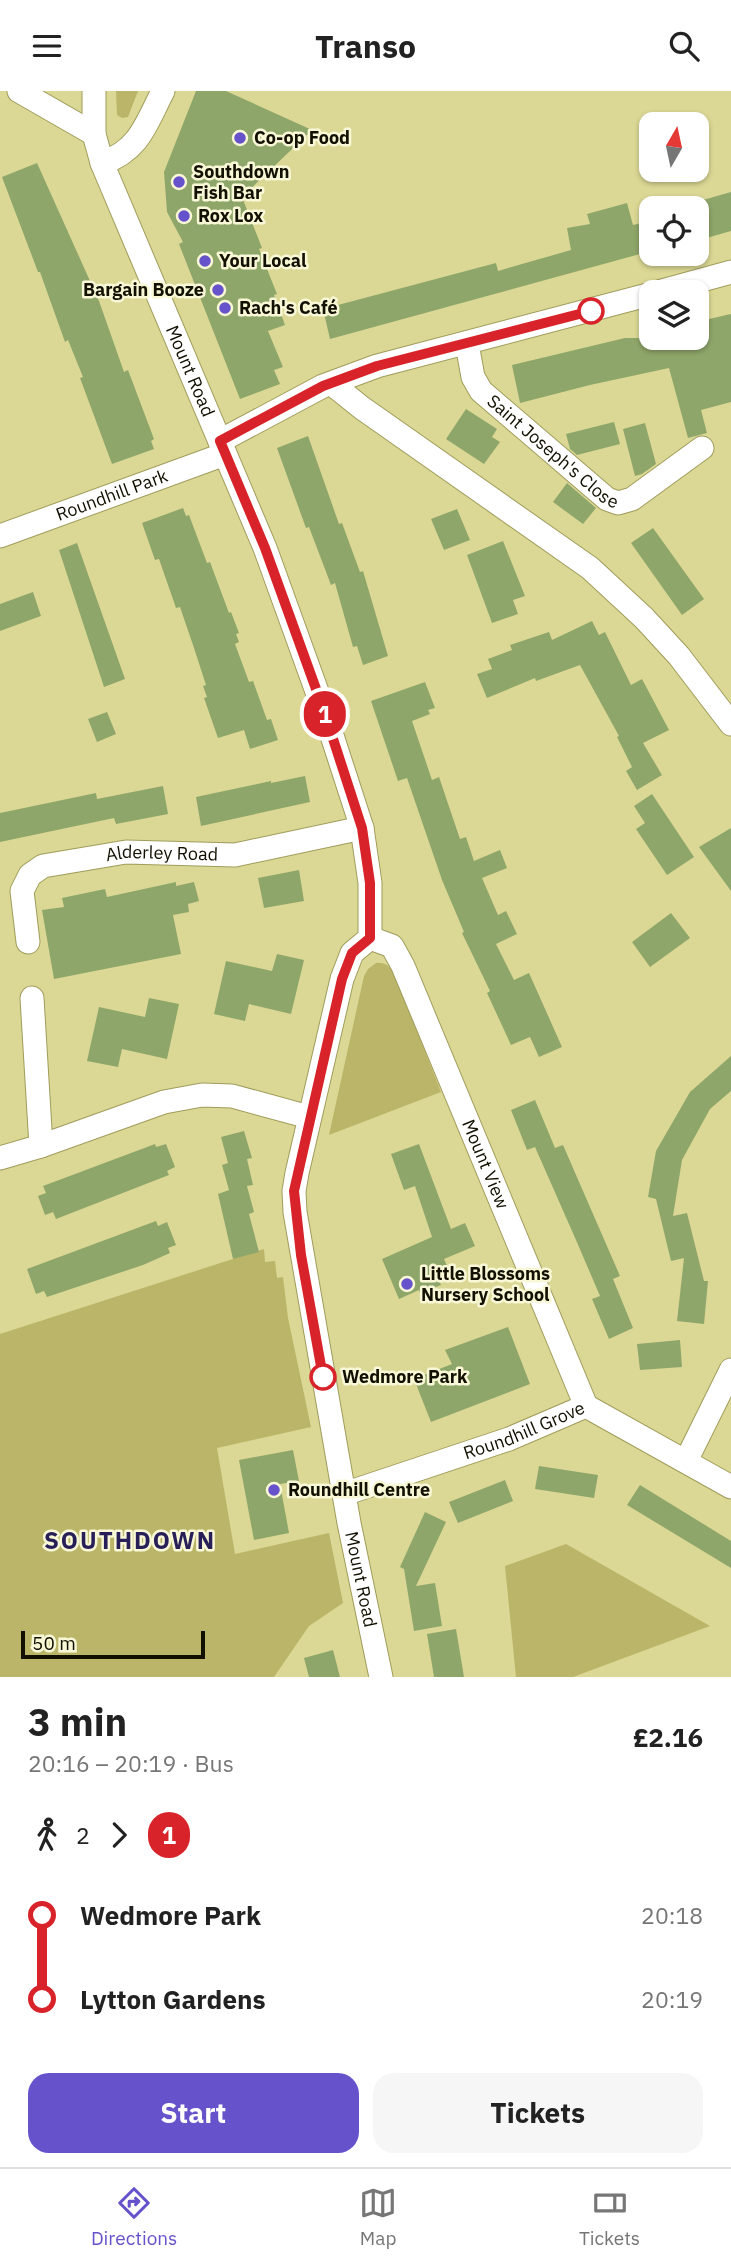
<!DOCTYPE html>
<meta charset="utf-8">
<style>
:root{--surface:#fff;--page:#f6f6f6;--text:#222;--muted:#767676;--line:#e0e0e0;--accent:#6653cc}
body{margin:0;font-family:"IBM Plex Sans",sans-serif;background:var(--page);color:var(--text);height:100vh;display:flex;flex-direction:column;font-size:26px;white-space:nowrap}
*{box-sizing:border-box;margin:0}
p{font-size:23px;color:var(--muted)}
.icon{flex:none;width:38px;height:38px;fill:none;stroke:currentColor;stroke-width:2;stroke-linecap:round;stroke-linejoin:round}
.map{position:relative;height:1586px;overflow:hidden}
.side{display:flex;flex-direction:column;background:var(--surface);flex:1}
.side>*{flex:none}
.badge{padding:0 14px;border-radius:23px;font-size:24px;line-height:46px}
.needle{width:46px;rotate:9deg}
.controls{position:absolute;left:639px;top:21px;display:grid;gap:14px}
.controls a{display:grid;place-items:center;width:70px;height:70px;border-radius:14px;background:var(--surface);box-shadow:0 2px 5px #0004;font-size:35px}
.scale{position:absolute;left:21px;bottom:18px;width:184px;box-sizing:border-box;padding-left:7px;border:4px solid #121000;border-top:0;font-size:19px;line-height:24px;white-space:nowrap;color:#121000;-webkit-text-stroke:5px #f8f7d6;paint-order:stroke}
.map>.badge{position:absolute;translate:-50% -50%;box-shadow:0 0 0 4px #fff}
.legs{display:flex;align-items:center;gap:10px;height:77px;padding:0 28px;font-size:23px}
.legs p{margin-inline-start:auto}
.summary{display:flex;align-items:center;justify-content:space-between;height:119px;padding:0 28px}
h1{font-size:38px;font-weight:700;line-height:52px}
.action{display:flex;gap:14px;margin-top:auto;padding:14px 28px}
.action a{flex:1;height:80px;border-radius:21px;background:var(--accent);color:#fff;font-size:28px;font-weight:700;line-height:80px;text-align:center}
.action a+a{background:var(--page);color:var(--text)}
ul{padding:0 28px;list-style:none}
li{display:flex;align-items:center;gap:24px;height:84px;font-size:26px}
li i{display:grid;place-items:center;width:10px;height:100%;margin:0 9px;background:currentColor}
li i::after{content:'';width:18px;height:18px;margin:-9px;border:5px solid;border-radius:50%;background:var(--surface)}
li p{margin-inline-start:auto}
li:first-child i{background:linear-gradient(#0000 50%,currentColor 0)}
li:last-child i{background:linear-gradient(currentColor 50%,#0000 0)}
header{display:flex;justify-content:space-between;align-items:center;height:91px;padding:0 28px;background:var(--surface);font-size:32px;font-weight:700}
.tabs{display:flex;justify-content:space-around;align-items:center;height:98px;border-top:2px solid var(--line);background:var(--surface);font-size:19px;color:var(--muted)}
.tabs a{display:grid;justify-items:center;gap:4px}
.tabs .on{color:var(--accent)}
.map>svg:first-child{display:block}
.green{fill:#bab568}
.building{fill:#8fa66a}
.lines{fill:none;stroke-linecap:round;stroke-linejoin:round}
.street-casing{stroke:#a09c5b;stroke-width:25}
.street{stroke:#fff;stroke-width:23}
.line-1-casing{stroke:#fff;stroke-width:16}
.line-1{stroke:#d8232a;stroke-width:10}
.poi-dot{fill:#6653cc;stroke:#f8f7d6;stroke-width:2.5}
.stop-1-dot{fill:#fff;stroke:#d8232a;stroke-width:3.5}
.labels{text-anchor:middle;stroke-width:5;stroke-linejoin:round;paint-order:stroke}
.poi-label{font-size:18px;font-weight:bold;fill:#121000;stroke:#f8f7d6;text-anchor:start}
.street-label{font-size:18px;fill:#121000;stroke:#f8f7d6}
.stop-label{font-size:18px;font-weight:bold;fill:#121000;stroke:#f8f7d6;text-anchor:start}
.district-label{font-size:24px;font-weight:bold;letter-spacing:2px;fill:#281f59;stroke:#f8f7d6}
</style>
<header><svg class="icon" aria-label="menu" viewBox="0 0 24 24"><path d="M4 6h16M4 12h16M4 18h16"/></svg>Transo<svg class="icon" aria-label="search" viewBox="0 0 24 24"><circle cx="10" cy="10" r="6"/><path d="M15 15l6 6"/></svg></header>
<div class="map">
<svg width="731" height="1586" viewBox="0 0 731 1586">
<rect width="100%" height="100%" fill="#dbd895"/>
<path class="green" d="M116,0h22l-10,26 -6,1 -5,-3z
M376,872c9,-1 13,3 18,10l47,119 -112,43 35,-159 4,-7z
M264,1158l1,13 10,-1 2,17 6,-1 5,41 23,109 -94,21 18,106 94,-21 14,70 -34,23 -35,51h-274v-343z
M566,1453l144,82 -137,51h-57l-11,-111z"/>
<path class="building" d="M196,0h30l86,39 -70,67 20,51 -3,1 18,45 -3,1 11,30 -17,6 15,36 -9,3 6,14 -40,15 -61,-155 4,-2 -16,-30 -3,-40z
M37,72l62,138 25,71 4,-2 26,69 -3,2 3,8 -42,15 -32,-86 3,-1 -15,-37 -3,2 -25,-70h-2l-36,-95z
M731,101v39l-35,10v-39z
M627,112l6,22 18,-4v30l-321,88 -7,-30 173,-46 2,8 73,-21 -4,-22 23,-4 -3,-10z
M731,223v88l-30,8 6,23 -19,5 -19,-70 -79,17 -70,18 -8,-38 113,-27h71v-16z
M466,318l31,20 -5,8 8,5 -16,22 -38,-25z
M614,331l6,22 -43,11 -7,-6 -4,-15z
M645,332l11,41 -14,10 -7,2 -12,-47z
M308,345l31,88 3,-1 18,49 3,-1 25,85 -25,9 -6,-19 -4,1 -18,-64 -4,2 -22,-58 -3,1 -29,-80z
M567,392l29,25 -13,16 -30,-22z
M183,417l3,8 3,-1 18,48 3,-1 19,51 2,-1 8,21 -3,1 3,8 -4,2 14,38 4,-1 14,39 4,-1 7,21 -28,9 -6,-19 -26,8 -14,-40 3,-1 -4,-11 3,-1 -12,-37 -14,-41 -4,1 -17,-49 -4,1 -13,-37z
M457,418l13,31 -26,10 -13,-31z
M653,437l51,71 -22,16 -51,-72z
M503,450l22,55 -12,4 5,14 -26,9 -25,-68z
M77,452l48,136 -21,8 -45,-137z
M33,501l8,24 -41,15v-27z
M592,530l7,14 6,-3 26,53 11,-6 27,51 -26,13 19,32 -25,15 -11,-19 6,-4 -15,-30 2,-1 -39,-71 -44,16 -1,-3 -48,20 -10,-24 15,-5 -4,-10 24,-9 -2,-5 39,-13 3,8z
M425,591l10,26 -7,2 2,4 -18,7 20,59 7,-3 21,62 6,-2 8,24 26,-11 7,18 -25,10 16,37 8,-4 11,23 -21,10 18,36 15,-7 33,74 -23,10 -9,-20 -19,8 -24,-52 3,-2 -28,-58 2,-1 -22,-52 -35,-102 -9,3 -27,-80z
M107,621l9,22 -19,8 -9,-23z
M305,685l5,26 -109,24 -5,-29 75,-16v2z
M163,695l5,28 -52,10 -2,-6 -114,24v-29l96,-20 1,6z
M652,703l42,63 -27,18 -31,-46 9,-6 -11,-17z
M731,737v63l-32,-44z
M299,779l5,31 -40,7 -6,-30z
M176,791v4l18,-4 5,19 -11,3 1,8 -16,3 8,39 -127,25 -12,-69 22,-3 -2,-9 43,-9 2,8z
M671,822l19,25 -40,29 -18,-25z
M277,863l27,6 -13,54 -42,-10 -4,17 -31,-7 12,-53 46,10z
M149,907l30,6 -12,55 -45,-10 -4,18 -31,-6 12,-54 46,10z
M731,965v35l-21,18 -28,51 -9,56 14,-3 17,68h4l-4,43 -27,-3 7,-63 -13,3 -15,-62 -8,-2 8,-46 34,-59z
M535,1009l20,48 8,-3 57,131 -7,3 20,49 -24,11 -17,-40 8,-3 -24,-56 -41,-93 -8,3 -16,-40z
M244,1040l8,27 -5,1 6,26 -6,1 7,26 -5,2 10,38 -26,7 -15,-65 11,-4 -7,-25 6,-2 -7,-26z
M155,1053l1,3 10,-3 9,23 -8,4 2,4 -113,44 -3,-7 -8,3 -7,-19 8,-3 -3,-7z
M419,1053l32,85 14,-6 10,23 -31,13 6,14 -12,5 3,7 -21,8 -1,-3 -20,9 -17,-40 50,-22 -17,-51 -11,4 -13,-36z
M156,1130l2,5 9,-4 9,23 -8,3 2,5 -27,12 -96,32 -3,-6 -8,3 -9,-25z
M508,1236l22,57 -99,38 -17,-43 38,-15 -7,-14z
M680,1249l2,27 -42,3 -3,-26z
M293,1359l6,31 -19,3 9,49 -35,7 -15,-80z
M539,1375l59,9 -4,23 -59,-9z
M505,1389l8,21 -55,22 -9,-21z
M640,1394l91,56v27l-104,-63z
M425,1421l21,10 -30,64 19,-3 7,43 -28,5 -10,-62 -4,-2z
M456,1538l8,48h-30l-7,-43z
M333,1559l7,27h-31l-5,-19z"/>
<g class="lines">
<g class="street-casing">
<g id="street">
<path d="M19,0l75,43"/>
<path id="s1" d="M94,0v43l8,29 163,385 59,163 38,117 8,55v55l-18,15 -10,26 -45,194 -3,18 1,21 54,311 32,154"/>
<path d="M102,72c37,-12 44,-39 61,-72"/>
<path d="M658,201l73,-20"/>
<path id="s2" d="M467,253l6,33 8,14 126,108 11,4 14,-4 70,-51"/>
<path d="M332,293l30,24 228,160 54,50 35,38 52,68"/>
<path d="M220,350l103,-55 54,-20 274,-72"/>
<path id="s3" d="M0,445l225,-82"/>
<path id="s4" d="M370,847l22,8 11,20 183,440"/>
<path id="s5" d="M28,851l-6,-51 8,-16 13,-9 83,-14 109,3 127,-27"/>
<path d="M32,907l9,148"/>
<path d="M0,1067l41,-12 123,-44 38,-7 30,1 77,21"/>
<path d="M686,1370l45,-91"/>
<path id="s6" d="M344,1403l165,-55 77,-33 145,81"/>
</g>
</g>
<use href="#street" class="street"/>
</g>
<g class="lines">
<g class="line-1-casing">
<path id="line-1" d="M323,1286l-22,-122 -7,-64 48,-212 10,-26 18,-15v-55l-8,-55 -38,-117 -59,-163 -45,-107 103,-55 54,-20 214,-55"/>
</g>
<use href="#line-1" class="line-1"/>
</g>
<g class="poi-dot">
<circle cx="240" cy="47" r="7"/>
<circle cx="179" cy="91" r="7"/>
<circle cx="184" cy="125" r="7"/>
<circle cx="205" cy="170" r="7"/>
<circle cx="218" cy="199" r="7"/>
<circle cx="225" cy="217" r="7"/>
<circle cx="407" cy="1193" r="7"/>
<circle cx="274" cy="1399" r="7"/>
</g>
<g class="stop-1-dot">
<circle cx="591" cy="220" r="12"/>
<circle cx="323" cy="1286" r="12"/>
</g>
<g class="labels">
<g class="poi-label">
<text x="254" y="53">Co-op Food</text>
<text x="193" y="87">Southdown<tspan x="193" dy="21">Fish Bar</tspan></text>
<text x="198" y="131">Rox Lox</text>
<text x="219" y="176">Your Local</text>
<text x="204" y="205" text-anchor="end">Bargain Booze</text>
<text x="239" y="223">Rach's Café</text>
<text x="421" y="1189">Little Blossoms<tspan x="421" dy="21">Nursery School</tspan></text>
<text x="288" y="1405">Roundhill Centre</text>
</g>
<g class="street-label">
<text dy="6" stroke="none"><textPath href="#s1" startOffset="299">Mount Road</textPath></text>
<text dy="6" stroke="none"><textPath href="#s2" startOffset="144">Saint Joseph's Close</textPath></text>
<text dy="6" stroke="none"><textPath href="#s3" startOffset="119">Roundhill Park</textPath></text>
<text dy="6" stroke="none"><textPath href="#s5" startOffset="205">Alderley Road</textPath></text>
<text dy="6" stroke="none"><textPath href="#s4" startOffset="261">Mount View</textPath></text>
<text dy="6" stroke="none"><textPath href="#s6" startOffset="191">Roundhill Grove</textPath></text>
<text dy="6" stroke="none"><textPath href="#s1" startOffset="1561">Mount Road</textPath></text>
</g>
<g class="stop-label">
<text x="342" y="1292">Wedmore Park</text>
</g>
<g class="district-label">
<text x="130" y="1458">SOUTHDOWN</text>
</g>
</g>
</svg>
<div class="controls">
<a><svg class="needle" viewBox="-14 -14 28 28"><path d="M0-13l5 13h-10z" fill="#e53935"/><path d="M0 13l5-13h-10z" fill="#767676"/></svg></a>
<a><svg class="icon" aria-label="locate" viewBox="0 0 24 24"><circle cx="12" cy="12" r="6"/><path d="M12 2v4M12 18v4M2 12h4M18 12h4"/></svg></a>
<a><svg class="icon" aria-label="layers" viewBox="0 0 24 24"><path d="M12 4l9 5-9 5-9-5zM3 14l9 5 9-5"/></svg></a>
</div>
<div class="scale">50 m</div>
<b class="badge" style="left:325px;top:623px;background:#d8232a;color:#fff">1</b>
</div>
<section class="side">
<div class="summary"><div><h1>3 min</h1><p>20:16 – 20:19 · Bus</p></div><b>£2.16</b></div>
<div class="legs"><svg class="icon" aria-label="walk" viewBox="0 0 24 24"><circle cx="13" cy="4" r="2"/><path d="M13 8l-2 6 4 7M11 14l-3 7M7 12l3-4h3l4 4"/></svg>2<svg class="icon" aria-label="forward" viewBox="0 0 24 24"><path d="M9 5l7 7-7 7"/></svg><b class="badge" style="background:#d8232a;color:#fff">1</b></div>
<ul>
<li><i style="color:#d8232a"></i><b>Wedmore Park</b><p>20:18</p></li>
<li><i style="color:#d8232a"></i><b>Lytton Gardens</b><p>20:19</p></li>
</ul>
<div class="action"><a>Start</a><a>Tickets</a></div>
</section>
<nav class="tabs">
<a class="on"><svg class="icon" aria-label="directions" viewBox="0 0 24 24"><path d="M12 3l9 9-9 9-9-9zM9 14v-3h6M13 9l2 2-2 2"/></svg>Directions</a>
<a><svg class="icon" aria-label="map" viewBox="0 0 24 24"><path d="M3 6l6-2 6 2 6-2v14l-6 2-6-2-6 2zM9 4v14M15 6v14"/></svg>Map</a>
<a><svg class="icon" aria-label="tickets" viewBox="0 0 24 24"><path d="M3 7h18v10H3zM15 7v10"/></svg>Tickets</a>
</nav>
